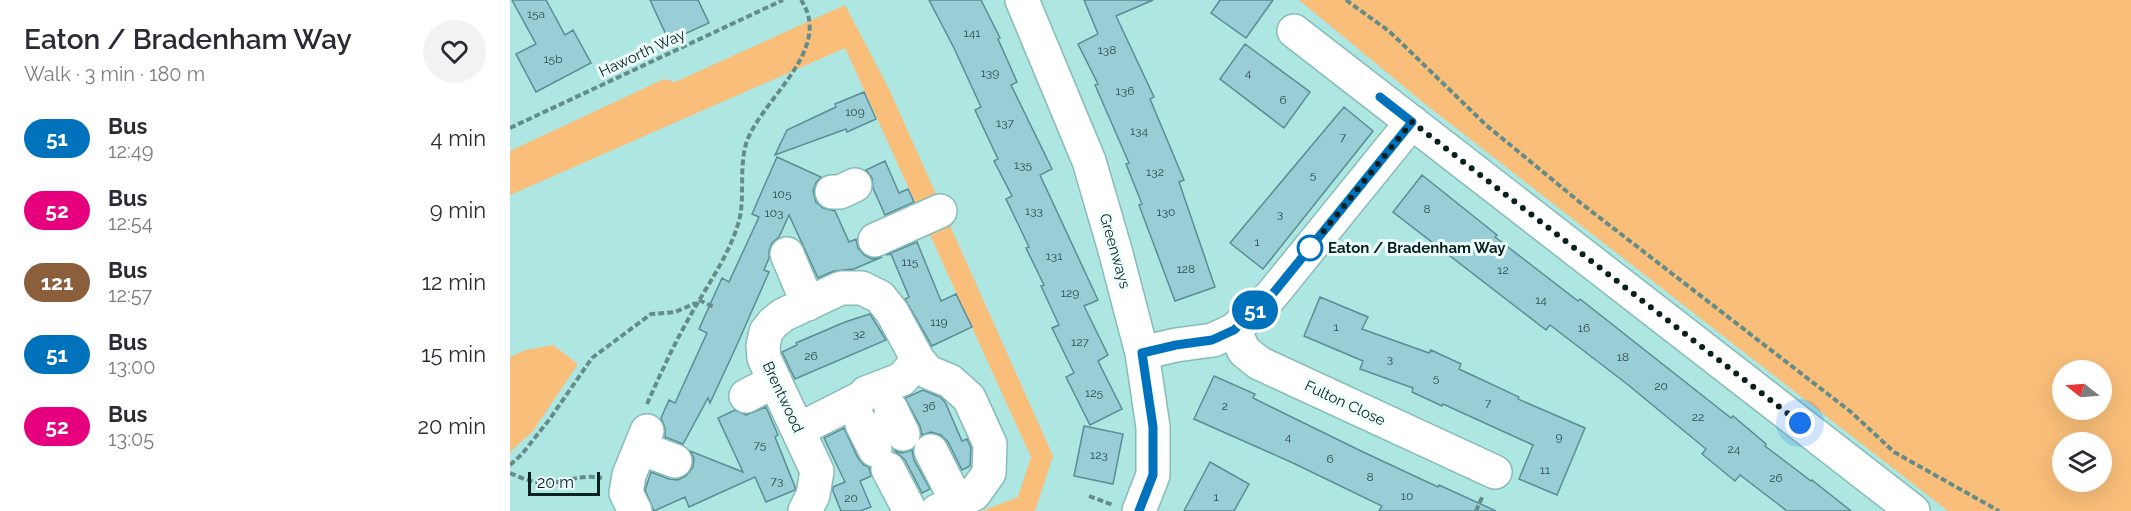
<!DOCTYPE html>
<meta charset="utf-8">
<style>
:root{--surface:#fff;--page:#f2f2f3;--text:#2b2b33;--muted:#7c7c81}
body{margin:0;font-family:Raleway,sans-serif;background:var(--page);color:var(--text);height:100vh;display:flex;flex-direction:column;font-size:22px;white-space:nowrap}
*{box-sizing:border-box;margin:0}
p{font-size:20px;color:var(--muted)}
.icon{flex:none;width:33px;height:33px;fill:none;stroke:currentColor;stroke-width:2;stroke-linecap:round;stroke-linejoin:round}
.map{position:relative;flex:1;overflow:hidden}
.sheet{display:flex;flex-direction:column;background:var(--surface);width:510px}
.sheet>*{flex:none}
.badge{padding:0 12px;border-radius:20px;font-size:21px;line-height:39px}
.needle{width:39px;rotate:287deg}
.tools{position:absolute;left:1542px;top:360px;display:grid;gap:12px}
.tools a{display:grid;place-items:center;width:60px;height:60px;border-radius:50%;background:var(--surface);box-shadow:0 6px 24px #0002;font-size:30px}
.scale{position:absolute;left:18px;bottom:15px;width:72px;box-sizing:border-box;padding-left:6px;border:3px solid #0a201f;border-top:0;font-size:16px;line-height:21px;white-space:nowrap;color:#0a201f;-webkit-text-stroke:4px #eefefc;paint-order:stroke}
.you{position:absolute;width:30px;height:30px;margin:-15px;border:4px solid #fff;border-radius:50%;background:#1a73e8;box-shadow:0 0 0 9px #1a73e833}
.map>.badge{position:absolute;translate:-50% -50%;box-shadow:0 0 0 3px #fff}
.round{display:grid;place-items:center;flex:none;width:63px;height:63px;border-radius:32px;background:var(--page)}
.headline{display:flex;align-items:center;justify-content:space-between;height:102px;padding:0 24px}
h1{font-size:28px;font-weight:600;line-height:45px}
ul{padding:0;list-style:none}
li{display:flex;align-items:center;gap:18px;height:72px;padding:0 24px}
li div{flex:1}
li b{display:block;font-size:22px}
li em{font-style:normal}
li .badge{min-width:66px;font-weight:700;text-align:center}
main{display:flex;flex:1;min-height:0}
.map>svg:first-child{display:block}
.green{fill:#f9be79;fill-rule:evenodd}
.building{fill:#99ced7;stroke:#5a8d96;stroke-width:1.5}
.lines{fill:none;stroke-linecap:round;stroke-linejoin:round}
.minor-casing{stroke:#86bcb8;stroke-width:36}
.path{stroke:#648d8a;stroke-width:4;stroke-dasharray:6 3;stroke-linecap:butt}
.minor{stroke:#fff;stroke-width:33}
.line-casing{stroke:#fff;stroke-width:14}
.line{stroke:#0072bc;stroke-width:9}
.walk{stroke:#0a201f;stroke-width:6;stroke-dasharray:0 10.8}
.stop-dot{fill:#fff;stroke:#0072bc;stroke-width:3}
.labels{text-anchor:middle;stroke-width:6;stroke-linejoin:round;paint-order:stroke}
.number-label{font-size:12px;fill:#2e4c4d}
.street-label{font-size:15px;fill:#0a201f;stroke:#eefefc}
.stop-label{font-size:15px;font-weight:bold;fill:#0a201f;stroke:#eefefc;text-anchor:start}
</style>
<main>
<section class="sheet">
<div class="headline"><div><h1>Eaton / Bradenham Way</h1><p>Walk · 3 min · 180 m</p></div><a class="round"><svg class="icon" aria-label="heart" viewBox="0 0 24 24"><path d="M12 20l-8-8c-3-5 5-10 8-4 3-6 11-1 8 4z"/></svg></a></div>
<ul>
<li><span class="badge" style="background:#0072bc;color:#fff">51</span><div><b>Bus</b><p>12:49</p></div><em>4 min</em></li>
<li><span class="badge" style="background:#e6007e;color:#fff">52</span><div><b>Bus</b><p>12:54</p></div><em>9 min</em></li>
<li><span class="badge" style="background:#8b5e3c;color:#fff">121</span><div><b>Bus</b><p>12:57</p></div><em>12 min</em></li>
<li><span class="badge" style="background:#0072bc;color:#fff">51</span><div><b>Bus</b><p>13:00</p></div><em>15 min</em></li>
<li><span class="badge" style="background:#e6007e;color:#fff">52</span><div><b>Bus</b><p>13:05</p></div><em>20 min</em></li>
</ul>
</section>
<div class="map">
<svg width="1621" height="511" viewBox="0 0 1621 511">
<rect width="100%" height="100%" fill="#aee6e1"/>
<path class="green" d="M789,0h832v511h-183l-523,-407zM1552,370h40v40h-40zM1552,442h40v40h-40z
M335,5l44,84 164,367 -18,55h-53l36,-14 13,-40 -186,-409 -335,147v-44l154,-72 11,3z
M43,345l25,19 -45,67 -23,21v-95l16,-7z"/>
<path class="building" d="M2,0h34l19,35 8,-5 18,33 -55,29 -20,-38 20,-10z
M140,0h48l11,23 -40,18z
M419,0h52l19,38 -2,1 19,43 -6,3 41,84 -12,6 58,125 -14,6 24,49 -10,6 24,48 -32,16 -24,-48 8,-4 -22,-45 7,-3 -18,-39 3,-1 -18,-37 3,-1 -23,-48 6,-3 -18,-35 4,-2 -23,-49 6,-3 -27,-59z
M574,0h69l-37,16 38,81 -4,2 34,81 -5,2 36,105 -40,14 -36,-96 3,-1 -16,-40 3,-1 -34,-78 3,-1 -20,-40 20,-10z
M710,0h53l-27,38 -35,-25z
M735,44l65,48 -26,36 -64,-49z
M354,92l12,27 -29,13 -1,-3 -71,26 12,-25 49,-23 -1,-3z
M834,107l29,24 -110,138 -33,-26z
M267,157l44,20 -5,6 -3,8 3,11 7,6 12,3 14,31 7,-3 2,9 6,7 8,4 10,-2 -28,12 -20,2 -16,7 -29,-63 -10,22 -7,6 -3,8v7l-5,12 5,2 -33,75 -26,56 -2,-5 -25,46 -18,-7v-9l-4,-10 8,-18 6,3 32,-70 -8,-4 23,-51 7,4 30,-65 -7,-3z
M375,161l14,32 9,-4 6,13 -29,13 -12,-27 -1,-10 -6,-8z
M912,175l75,60 -2,2 83,64 2,-2 151,119 2,-2 33,28 -1,2 46,35 1,-1 39,31h-64l-47,-36 -5,6 -33,-27 4,-5 -79,-65 -77,-59 -4,5 -153,-118z
M407,242l24,59 15,-7 16,33 -40,19 -27,-47 4,-2 -18,-43 -5,1z
M810,297l48,20 -6,12 67,24 2,-3 30,14 -2,5 60,28 -1,2 67,29 -28,67 -38,-16 14,-34 -90,-41 -1,2 -30,-14 1,-4 -53,-19 3,-8 -59,-25z
M360,314l16,26 -91,39 -13,-27 15,-7 -1,-2 49,-21z
M704,376l41,18 -2,4 108,53 77,36 1,-2 57,26h-117l3,-5 -89,-43 -99,-44z
M413,390l17,7 5,5 17,39 5,-2 4,9 -1,18 -8,4 -14,-28 -7,-7 -10,-3 -9,3 -2,-9 -15,-28z
M256,407l12,28 -3,2 20,50v3l-29,12 -11,-25 -66,30 -4,-10 -31,14 -9,-21 6,-18 18,7 9,1 8,-4 7,-9 1,-9 -4,-7 53,21 -25,-54 17,-8 11,5z
M574,426l39,8 -10,50 -39,-8z
M334,428l14,30 6,7 5,2 2,9 -11,5 11,26 -11,4h-19l-8,-20v-4l12,-5 -21,-44z
M384,450l8,3 10,-3 2,10 16,29 -8,4 -17,-33z
M700,462l39,22 -15,27h-50z"/>
<g class="lines">
<g class="minor-casing">
<path id="minor" d="M512,0l67,161 26,89 27,103 11,74v48l-14,36
M784,31l619,480
M322,192h8l15,-7
M365,240l65,-29
M277,254l21,50
M724,330l10,21 15,12 236,109
M632,353l34,-8 37,-5 21,-10 37,-34 141,-174
M356,393l36,-14 16,-19
M236,396l29,-15
M381,409l12,25
M352,424l13,26
M288,430l63,-32
M130,448l35,13
M421,451l26,51
M378,469l22,42
M125,511l-9,-18 3,-18 18,-44
M295,511l8,-16 4,-24 -53,-113 -1,-12 3,-14 7,-9 10,-8 58,-27h21l18,9 12,15 26,48 10,12 22,9 19,17 21,46 -1,29 -15,21 -37,17"/>
</g>
<path class="path" d="M836,0l43,31 97,94 96,79 269,208 43,40 105,59
M0,128l273,-128
M189,300l15,7
M137,404c13,-29 26,-58 42,-86 17,-31 40,-62 50,-97 6,-22 0,-53 7,-77 13,-43 89,-94 55,-144
M0,465l12,-11 27,-34 43,-62 59,-44 24,-2 21,-9
M0,473c13,6 26,11 41,10 20,-2 30,-9 51,-5
M579,496l24,9
M966,511l7,-16"/>
<use href="#minor" class="minor"/>
</g>
<g class="lines">
<g class="line-casing">
<path id="line" d="M629,511l14,-36v-48l-11,-74 34,-8 36,-5 22,-10 37,-34 141,-174 -32,-25"/>
</g>
<use href="#line" class="line"/>
<path class="walk" d="M800,248l102,-126 388,301"/>
</g>
<circle class="stop-dot" cx="800" cy="248" r="12"/>
<g class="labels">
<g class="number-label">
<text x="26" y="18">15a</text>
<text x="462" y="37">141</text>
<text x="597" y="54">138</text>
<text x="43" y="63">15b</text>
<text x="480" y="77">139</text>
<text x="738" y="77">4</text>
<text x="615" y="95">136</text>
<text x="773" y="104">6</text>
<text x="345" y="116">109</text>
<text x="495" y="127">137</text>
<text x="629" y="135">134</text>
<text x="833" y="141">7</text>
<text x="513" y="169">135</text>
<text x="645" y="176">132</text>
<text x="803" y="179">5</text>
<text x="272" y="198">105</text>
<text x="917" y="213">8</text>
<text x="524" y="215">133</text>
<text x="656" y="216">130</text>
<text x="264" y="217">103</text>
<text x="770" y="218">3</text>
<text x="747" y="246">1</text>
<text x="544" y="260">131</text>
<text x="400" y="266">115</text>
<text x="676" y="273">128</text>
<text x="993" y="274">12</text>
<text x="560" y="297">129</text>
<text x="1031" y="304">14</text>
<text x="429" y="326">119</text>
<text x="826" y="331">1</text>
<text x="1074" y="332">16</text>
<text x="349" y="338">32</text>
<text x="570" y="346">127</text>
<text x="301" y="360">26</text>
<text x="1113" y="361">18</text>
<text x="880" y="363">3</text>
<text x="926" y="382">5</text>
<text x="1151" y="390">20</text>
<text x="584" y="397">125</text>
<text x="978" y="407">7</text>
<text x="419" y="410">36</text>
<text x="715" y="410">2</text>
<text x="1188" y="421">22</text>
<text x="778" y="441">4</text>
<text x="1049" y="441">9</text>
<text x="250" y="449">75</text>
<text x="1224" y="453">24</text>
<text x="589" y="459">123</text>
<text x="820" y="463">6</text>
<text x="1035" y="474">11</text>
<text x="860" y="481">8</text>
<text x="1266" y="482">26</text>
<text x="267" y="485">73</text>
<text x="897" y="500">10</text>
<text x="706" y="501">1</text>
<text x="341" y="502">20</text>
</g>
<g class="street-label">
<text transform="translate(132 53) rotate(-25)" y="5">Haworth Way</text>
<text transform="translate(605 251) rotate(74)" y="5">Greenways</text>
<text transform="translate(273 397) rotate(65)" y="5">Brentwood</text>
<text transform="translate(835 403) rotate(25)" y="5">Fulton Close</text>
</g>
<g class="stop-label">
<text x="818" y="253">Eaton / Bradenham Way</text>
</g>
</g>
</svg>
<div class="tools">
<a><svg class="needle" viewBox="-14 -14 28 28"><path d="M0-13l5 13h-10z" fill="#e53935"/><path d="M0 13l5-13h-10z" fill="#7c7c81"/></svg></a>
<a><svg class="icon" aria-label="layers" viewBox="0 0 24 24"><path d="M12 4l9 5-9 5-9-5zM3 14l9 5 9-5"/></svg></a>
</div>
<div class="scale">20 m</div>
<div class="you" style="left:1290px;top:423px"></div>
<b class="badge" style="left:745px;top:310px;background:#0072bc;color:#fff">51</b>
</div>
</main>
